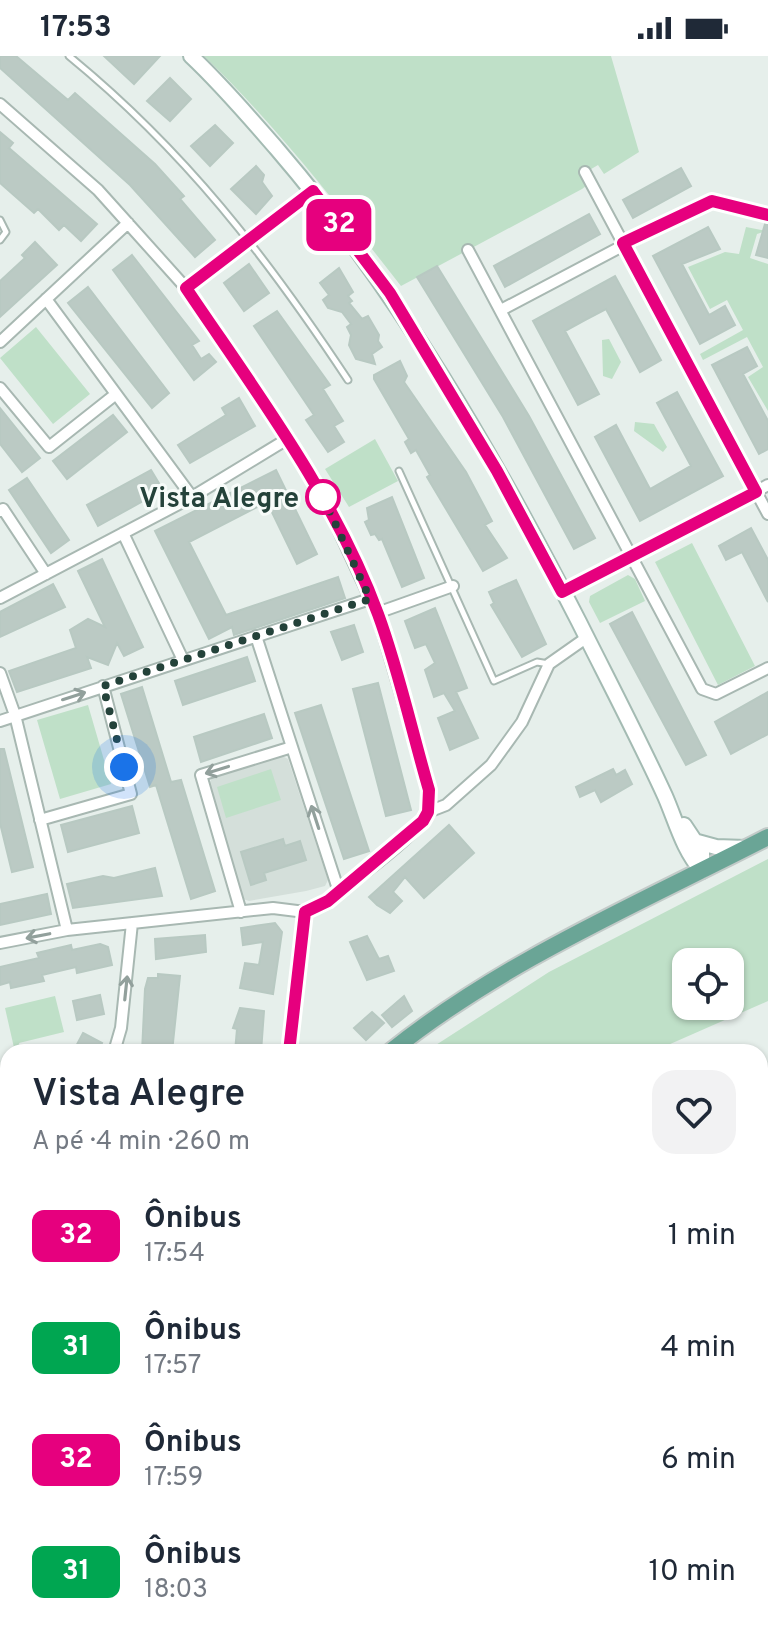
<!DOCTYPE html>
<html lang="pt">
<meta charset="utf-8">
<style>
:root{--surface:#fff;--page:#f2f2f3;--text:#1f2937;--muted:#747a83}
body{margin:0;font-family:Overpass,sans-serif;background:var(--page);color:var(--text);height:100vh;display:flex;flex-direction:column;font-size:30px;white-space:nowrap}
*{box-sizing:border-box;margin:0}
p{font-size:26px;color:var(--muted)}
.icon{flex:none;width:44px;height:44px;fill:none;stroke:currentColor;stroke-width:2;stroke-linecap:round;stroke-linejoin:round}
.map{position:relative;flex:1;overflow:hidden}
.side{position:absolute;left:0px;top:988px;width:768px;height:602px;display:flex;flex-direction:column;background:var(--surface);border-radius:24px 24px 0 0;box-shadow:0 2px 6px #0004}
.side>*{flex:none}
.badge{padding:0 16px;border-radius:12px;font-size:28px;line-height:52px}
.fabs{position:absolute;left:672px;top:892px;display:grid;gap:16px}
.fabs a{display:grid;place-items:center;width:72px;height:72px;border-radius:16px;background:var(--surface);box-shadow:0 2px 6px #0004;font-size:40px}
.you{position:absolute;width:40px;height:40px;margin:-20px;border:6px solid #fff;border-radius:50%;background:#1a73e8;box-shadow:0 0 0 12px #1a73e833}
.map>.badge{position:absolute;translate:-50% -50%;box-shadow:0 0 0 4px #fff}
.round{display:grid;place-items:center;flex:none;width:84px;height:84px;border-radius:24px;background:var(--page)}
.head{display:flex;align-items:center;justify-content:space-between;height:136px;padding:0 32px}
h1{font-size:38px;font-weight:600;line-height:60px}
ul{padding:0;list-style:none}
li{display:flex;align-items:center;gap:24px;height:112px;padding:0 32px}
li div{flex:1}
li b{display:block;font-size:30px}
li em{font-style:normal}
li .badge{min-width:88px;font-weight:700;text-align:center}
.status{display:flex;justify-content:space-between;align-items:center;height:56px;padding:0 40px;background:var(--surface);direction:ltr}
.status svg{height:22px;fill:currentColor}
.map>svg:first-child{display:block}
.built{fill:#d4dfda}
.green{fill:#bfe0c8;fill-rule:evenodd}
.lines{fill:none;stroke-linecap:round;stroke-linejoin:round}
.stream{stroke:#8ec9d4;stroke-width:4}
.building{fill:#bbcac4;stroke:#b8c9c2;stroke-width:2}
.lane-casing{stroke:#a8b8b2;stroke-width:9}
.street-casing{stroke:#a8b8b2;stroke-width:14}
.secondary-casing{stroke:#a4bbb3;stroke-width:18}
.primary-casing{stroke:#c2cac8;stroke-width:20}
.lane{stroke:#fff;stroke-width:5}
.street{stroke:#fff;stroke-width:10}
.secondary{stroke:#fff;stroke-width:14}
.primary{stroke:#6aa596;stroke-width:16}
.oneway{stroke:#92a09c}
.line-casing{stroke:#fff;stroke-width:18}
.line{stroke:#e6007e;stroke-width:12}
.walk{stroke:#24423a;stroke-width:8;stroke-dasharray:0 14.4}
.stop-dot{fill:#fff;stroke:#e6007e;stroke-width:4}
.labels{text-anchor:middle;stroke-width:6;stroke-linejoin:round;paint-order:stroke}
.stop-label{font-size:28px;font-weight:bold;fill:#24423a;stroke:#f7fbf9;text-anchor:end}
</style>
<div class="status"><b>17:53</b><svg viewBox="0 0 49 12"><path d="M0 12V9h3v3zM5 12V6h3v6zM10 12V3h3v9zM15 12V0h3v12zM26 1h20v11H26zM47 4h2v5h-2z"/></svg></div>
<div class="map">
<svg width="768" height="1589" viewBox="0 0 768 1589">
<rect width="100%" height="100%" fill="#e6efeb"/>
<path class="built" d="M282,700l6,3 40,121 -3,6 -19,5 -57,10 -6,-2 -34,-115 3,-6z"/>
<path class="green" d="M204,0h407l28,96 -35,22 -6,-9 -17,10 5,11 -4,3 -181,97c-62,-79 -124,-160 -197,-230z
M746,171l20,4 -9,3 -7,24 18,6v147l-20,-34 15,-10 -16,-30 -44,23 -3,-6 43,-24 -16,-30 -17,9 -22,-42 37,-15 14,2z
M36,271l54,67 -37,30 -53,-66z
M609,283l12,23 -9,17 -9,-3 -1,-36z
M635,366l19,2 13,23 -4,5 -29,-21z
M375,383l23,42 -49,26 -24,-38z
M692,487l63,123 -37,19 -63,-123z
M628,519l7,4 10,22 -45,22 -11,-21 1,-6z
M88,649l23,79 -51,15 -23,-79z
M271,713l10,31 -55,18 -9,-31z
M768,803v142l-116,51h-227l124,-80zM686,906h44v44h-44z
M55,940l9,36 -45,11 2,9h-6l-10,-44z
M8,1341v241h162l-11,7h-159v-242z
M501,1582h100l5,7h-100z"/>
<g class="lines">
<path class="stream" d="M760,1432l8,23"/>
</g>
<path class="building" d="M0,0h16l52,44 7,-7 80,71 29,32 -4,3 35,41 -20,17 -65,-72 -130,-117z
M104,0h56l-26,28z
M170,22l21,21 -21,22 -23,-20z
M215,69l18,18 -23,23 -19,-20z
M0,76l13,11 -4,5 88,76 -16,17 -17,-16 -5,5 -21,-21 -4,4 -34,-30z
M256,110l8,9 -2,7 10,14 -16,18 -25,-25z
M681,112l10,18 -58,32 -10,-18z
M589,158l11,20 -95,53 -11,-21z
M765,168h3v34l-12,-3z
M708,171l12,22 -38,15 27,51 16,-9 10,19 -35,19 -47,-88z
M35,186l22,23 -57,52v-36l25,-23 -3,-3z
M132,199l67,86 -7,4 9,14 8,-5 7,8 -22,18 -81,-110z
M249,208l20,29 -25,18 -20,-28z
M437,210l92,150 66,122 -21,11 -71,-132 -86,-140z
M339,212l14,24 -5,4 4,5 -3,2 13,16 6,-3 11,19 -1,6 4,6 -10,7 3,10 -19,-5 -7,-14 2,-10 -4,-8 4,-3 -9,-12 -14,-4 -5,-8 6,-5 -9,-12z
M615,220l46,84 -21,12 -34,-63 -21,11 -20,11 34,63 -21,11 -45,-84z
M88,231l81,106 -17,15 -84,-105z
M277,255l53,74 -7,4 20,32 -9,5 10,16 -16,10 -22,-32 8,-5 -60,-89z
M747,291l10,19 -14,8 25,47v28l-9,5 -47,-89z
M400,305l7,15 -3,6 62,90 26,49 -7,4 22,33 -24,13 -56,-94 3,-2 -14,-25 -5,3 -6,-11 4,-3 -35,-60v-4z
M677,336l46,84 -83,45 -45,-84 21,-12 34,64 21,-12 20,-11 -34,-63z
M239,342l16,28 -65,37 -12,-18 48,-30 -4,-7z
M0,352l40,50 -18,14 -22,-28z
M113,359l14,17 -60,47 -14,-18z
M151,414l12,20 -65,36 -11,-21z
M276,414l41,84 -20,10 -30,-62 -78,40 37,73 112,-38 7,21 -111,37 -2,-8 -23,12 -54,-108z
M27,422l42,62 -18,13 -42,-63z
M392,441l32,81 -22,9 -20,-48 -3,1 -4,-6 -4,1 -6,-13 4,-2 -2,-12z
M751,472l17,32v42l-26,-50 -16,8 -7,-14z
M102,503l41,88 -19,9 -7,-13 -9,22 -21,-8 4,11 -74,24 -8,-21 67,-23 -6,-18 18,-11 17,8 -27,-56z
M516,524l30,64 -24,13 -31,-52 3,-2 -5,-11z
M53,528l12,23 -65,30v-25z
M435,552l32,80 -11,4 22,46 -28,12 -12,-32 17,-7 -11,-18 -10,4 -9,-27 10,-7 -9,-19 -11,4 -10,-27z
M632,556l74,143 -20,10 -76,-141z
M354,569l9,27 -21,8 -11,-28z
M247,601l8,24 -72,24 -8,-24z
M378,627l33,127 -25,6 -33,-127z
M142,631l29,95 10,-2 34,111 -24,8 -35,-114 -6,2 -29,-93z
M768,636v42l-37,20 -16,-32z
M321,649l48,146 -25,8 -49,-146z
M264,658l8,24 -71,24 -7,-25z
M0,693h4l29,118 -21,5 -12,-49z
M613,713l3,6 9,-5 7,14 -31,18 -6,-12 -15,7 -4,-10z
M132,750l7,27 -71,19 -7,-27z
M449,769l25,28 -50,45 -19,-21 -12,15 9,9 -12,12 -13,-8 -8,-8z
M283,783l2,7 15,-5 6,19 -42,13 2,7 -15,5 -10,-33z
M155,812l7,28 -89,12 -6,-24 36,-8 11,2z
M47,838l4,20 -51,11v-21z
M275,867l7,9 -9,62 -33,-6 5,-25 14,2 4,-23 -20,3 -2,-17z
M205,879l1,17 -50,7 -1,-20z
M367,880l12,23 9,-3 6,15 -27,9 -17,-38z
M100,888l8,3 4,18 -35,8 -1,-6 -34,8 2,6 -33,7 -1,-6 -10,3v-18l39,-9 -2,-5 34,-8 1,5z
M158,918l22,2 -8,76h-30l3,-63 3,-11h10z
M100,939l4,19 -27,6 -4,-19z
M404,940l8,15 -20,16 -10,-12z
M240,952l24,3 -3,41h-26l2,-23 -4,-1z
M372,956l12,11 -18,17 -12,-12z
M83,977l19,10 -4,9h-25z"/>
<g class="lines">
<g class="lane-casing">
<path id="lane" d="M69,0c116,95 197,200 279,324
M0,164l6,12 -6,8
M399,415l95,210 43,-19 12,2"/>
</g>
<g class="street-casing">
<path id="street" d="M0,48l98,86 88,98 103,150 34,59 54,116 52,177c0,11 1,21 -6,30 -16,23 -93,81 -118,92
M585,116l183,342
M468,194l234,439 14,5 52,-26
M186,232l127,-97
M46,243l146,198
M501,254l201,-106 17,-3 49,14
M0,286l128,-119
M0,332l49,59 67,-53
M0,455l3,-2 43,65
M123,477l60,127
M562,536l206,-107
M0,542l192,-101 97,-59
M377,557l76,-27
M256,580l83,256
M0,617l15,42 52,215
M0,665l370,-122
M428,756l18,-7 45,-40 31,-43 27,-58 37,-26
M40,764l91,-26 -28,-108
M241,856l-40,-137 91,-28
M0,887l67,-13 206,-22 32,4
M114,996l7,-24 11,-105
M289,996l16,-140
M0,1118l8,-6"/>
</g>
<g class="secondary-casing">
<path id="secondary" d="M191,0c31,29 58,61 86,93 122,142 217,307 302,473 29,58 59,115 86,174 11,25 18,54 37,75
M684,769l18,27v19
M694,785l22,6 30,1"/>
</g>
<g class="primary-casing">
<path id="primary" d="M390,996c113,-91 250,-149 378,-215
M0,1330l8,-6"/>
</g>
<use href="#lane" class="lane"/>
<use href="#street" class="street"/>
<use href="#secondary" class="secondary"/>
<use href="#primary" class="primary"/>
</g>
<defs><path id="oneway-shaft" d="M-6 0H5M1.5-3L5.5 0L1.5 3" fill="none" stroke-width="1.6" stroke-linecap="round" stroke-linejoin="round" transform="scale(2)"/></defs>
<g class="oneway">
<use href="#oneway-shaft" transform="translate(74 640) rotate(-18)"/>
<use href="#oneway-shaft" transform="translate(217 714) rotate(163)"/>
<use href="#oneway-shaft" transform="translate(315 761) rotate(-108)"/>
<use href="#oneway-shaft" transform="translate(38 880) rotate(169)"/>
<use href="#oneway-shaft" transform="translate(126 932) rotate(-84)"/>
</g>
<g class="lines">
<g class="line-casing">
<path id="line" d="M289,996l16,-140 23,-11 95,-80 5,-9 1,-22c-17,-58 -30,-119 -51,-176 -44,-119 -122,-222 -192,-326l127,-97 77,102 107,178 65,121 194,-100 -133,-249 89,-42 56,14"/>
</g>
<use href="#line" class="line"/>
<path class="walk" d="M124,711l-21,-81 267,-87 -47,-102"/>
</g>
<circle class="stop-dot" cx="323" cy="441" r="16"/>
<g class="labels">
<g class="stop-label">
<text x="299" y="451">Vista Alegre</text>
</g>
</g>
</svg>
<div class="fabs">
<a><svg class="icon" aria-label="locate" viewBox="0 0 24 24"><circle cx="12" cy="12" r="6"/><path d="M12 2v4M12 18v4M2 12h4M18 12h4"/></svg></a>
</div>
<div class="you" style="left:124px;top:711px"></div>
<b class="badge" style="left:339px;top:169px;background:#e6007e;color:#fff">32</b>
<section class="side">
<div class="head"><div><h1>Vista Alegre</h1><p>A pé · 4 min · 260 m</p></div><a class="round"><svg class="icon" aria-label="heart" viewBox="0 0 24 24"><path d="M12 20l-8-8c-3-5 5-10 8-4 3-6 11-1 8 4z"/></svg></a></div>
<ul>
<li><span class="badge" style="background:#e6007e;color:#fff">32</span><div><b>Ônibus</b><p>17:54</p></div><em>1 min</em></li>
<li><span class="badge" style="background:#00a651;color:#fff">31</span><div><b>Ônibus</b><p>17:57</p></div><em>4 min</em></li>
<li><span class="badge" style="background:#e6007e;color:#fff">32</span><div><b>Ônibus</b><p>17:59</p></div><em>6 min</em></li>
<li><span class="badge" style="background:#00a651;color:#fff">31</span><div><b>Ônibus</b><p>18:03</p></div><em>10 min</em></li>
</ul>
</section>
</div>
